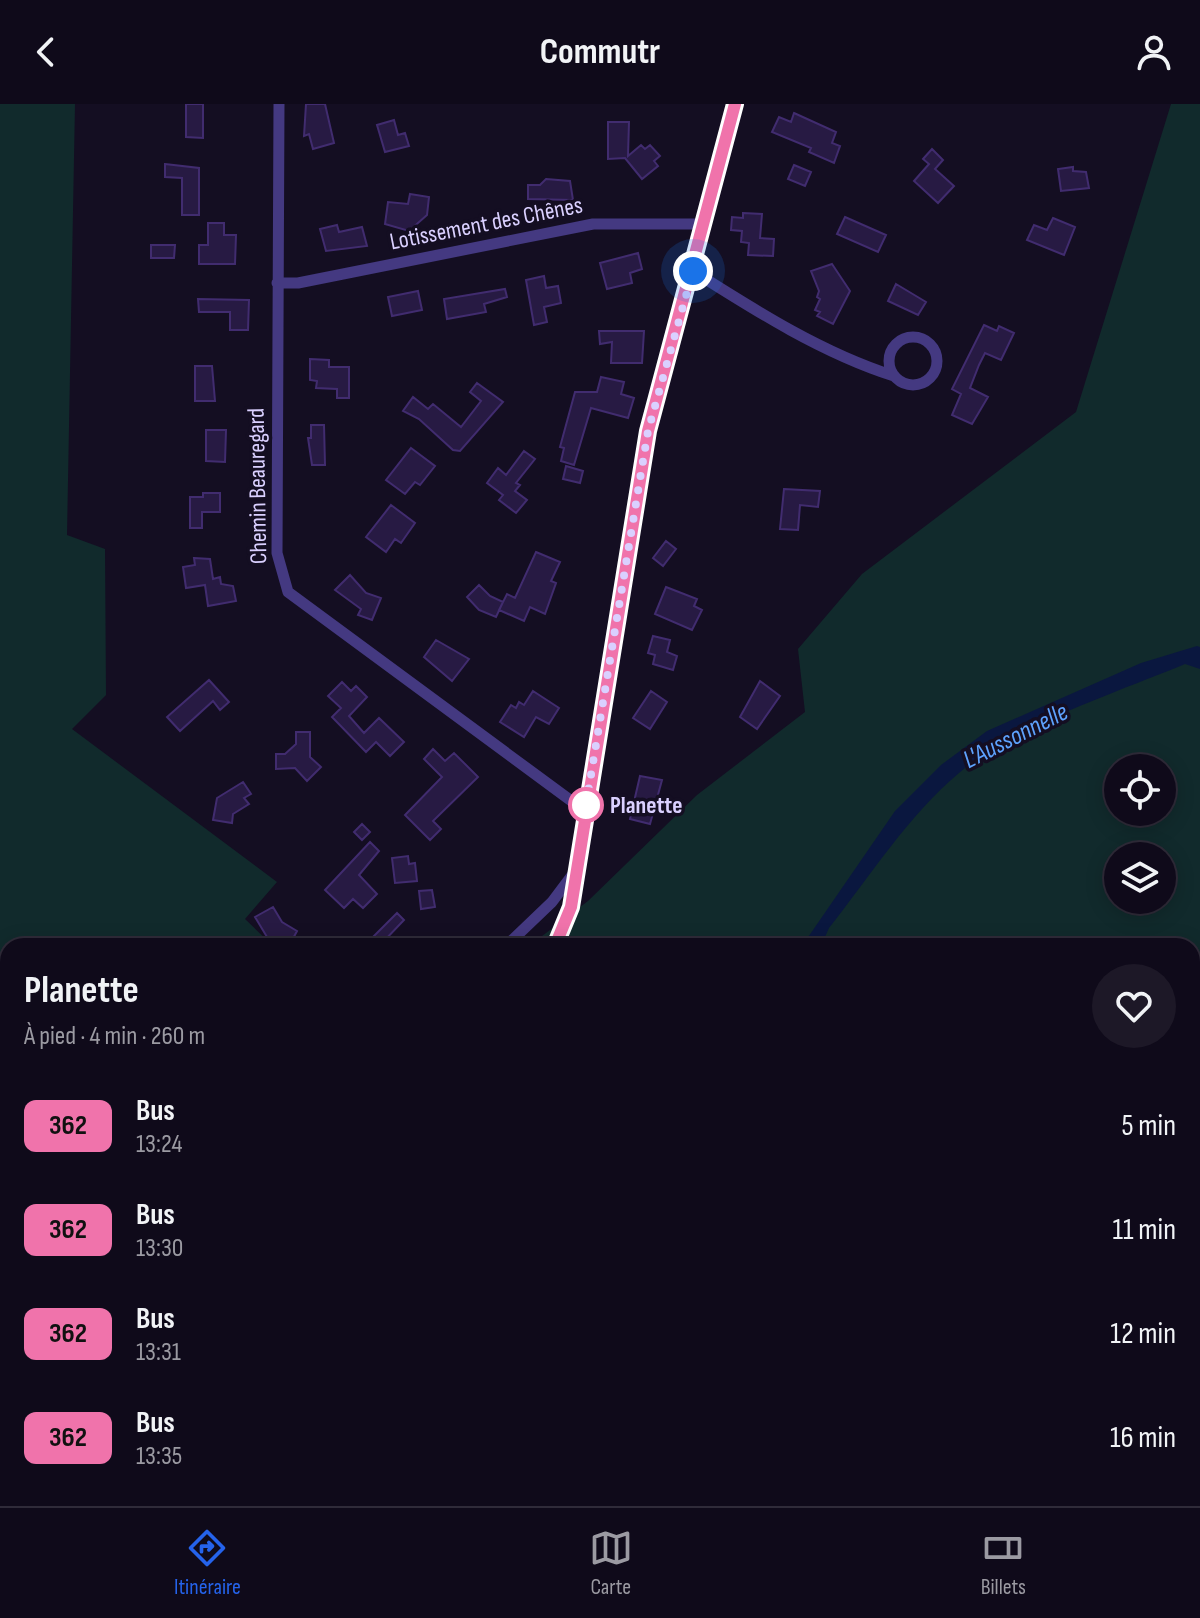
<!DOCTYPE html>
<html lang="fr">
<meta charset="utf-8">
<style>
:root{--surface:#0f0a1a;--page:#1d1827;--text:#f1f3f6;--muted:#9b9aa2;--line:#2f2b39;--accent:#2563eb}
body{margin:0;font-family:"Sofia Sans Condensed",sans-serif;background:var(--page);color:var(--text);height:100vh;display:flex;flex-direction:column;font-size:30px;white-space:nowrap}
*{box-sizing:border-box;margin:0}
p{font-size:26px;color:var(--muted)}
.icon{flex:none;width:44px;height:44px;fill:none;stroke:currentColor;stroke-width:2;stroke-linecap:round;stroke-linejoin:round}
.map{position:relative;flex:1;overflow:hidden}
.drawer{position:absolute;left:0px;top:834px;width:1200px;height:568px;display:flex;flex-direction:column;background:var(--surface);border-radius:24px 24px 0 0;box-shadow:0 4px 20px #0003,0 0 0 2px var(--line)}
.drawer>*{flex:none}
.badge{padding:0 16px;border-radius:12px;font-size:28px;line-height:52px}
.fabs{position:absolute;left:1104px;top:650px;display:grid;gap:16px}
.fabs a{display:grid;place-items:center;width:72px;height:72px;border-radius:50%;background:var(--surface);box-shadow:0 4px 20px #0003,0 0 0 2px var(--line);font-size:40px}
.you{position:absolute;width:40px;height:40px;margin:-20px;border:6px solid #fff;border-radius:50%;background:#1a73e8;box-shadow:0 0 0 12px #1a73e833}
.map>.badge{position:absolute;translate:-50% -50%;box-shadow:0 0 0 4px #fff}
.round{display:grid;place-items:center;flex:none;width:84px;height:84px;border-radius:42px;background:var(--page)}
.overview{display:flex;align-items:center;justify-content:space-between;height:136px;padding:0 24px}
h1{font-size:38px;font-weight:700;line-height:60px}
ul{padding:0;list-style:none}
li{display:flex;align-items:center;gap:24px;height:104px;padding:0 24px}
li div{flex:1}
li b{display:block;font-size:30px}
li em{font-style:normal}
li .badge{min-width:88px;font-weight:700;text-align:center}
header{display:flex;justify-content:space-between;align-items:center;height:104px;padding:0 24px;background:var(--surface);font-size:36px;font-weight:700}
.tabs{display:flex;justify-content:space-around;align-items:center;height:112px;border-top:2px solid var(--line);background:var(--surface);font-size:22px;color:var(--muted)}
.tabs a{display:grid;justify-items:center;gap:4px}
.tabs .active{color:var(--accent)}
.map>svg:first-child{display:block}
.green{fill:#112a2c;fill-rule:evenodd}
.water{fill:#0a173f}
.building{fill:#271a43;stroke:#412c6f;stroke-width:2}
.lines{fill:none;stroke-linecap:round;stroke-linejoin:round}
.street{stroke:#443981;stroke-width:11}
.line-casing{stroke:#fff;stroke-width:18}
.line{stroke:#f073ab;stroke-width:12}
.walk{stroke:#dad0ff;stroke-width:8;stroke-dasharray:0 14.4}
.stop-dot{fill:#fff;stroke:#f073ab;stroke-width:4}
.labels{text-anchor:middle;stroke-width:7;stroke-linejoin:round;paint-order:stroke}
.street-label{font-size:24px;fill:#dad0ff;stroke:#140e22}
.stop-label{font-size:24px;font-weight:bold;fill:#dad0ff;stroke:#140e22;text-anchor:start}
.water-label{font-size:26px;font-style:italic;fill:#5ea2fe;stroke:#140e22}
</style>
<header><svg class="icon" aria-label="back" viewBox="0 0 24 24"><path d="M15 5l-7 7 7 7"/></svg>Commutr<svg class="icon" aria-label="person" viewBox="0 0 24 24"><circle cx="12" cy="8" r="4"/><path d="M4 21q1-7 8-7t8 7"/></svg></header>
<div class="map">
<svg width="1200" height="1402" viewBox="0 0 1200 1402">
<rect width="100%" height="100%" fill="#140e22"/>
<path class="green" d="M0,0h75l-8,431 38,14 1,146 -34,34 205,153 -32,37 28,27h-265v349l-8,-4z
M1171,0h29v1402h-173l4,-8h161v-552h-663l59,-45 109,-106 108,-83 -7,-63 64,-75 214,-162zM1118,664h44v44h-44zM1118,752h44v44h-44z"/>
<path class="water" d="M1197,542l3,1v22l-15,-5c-65,27 -175,64 -226,109 -51,43 -89,103 -130,155l-8,18h-19l93,-135 46,-46 46,-34 154,-68z"/>
<path class="building" d="M186,0h17v34l-17,-1z
M306,0h19l9,39 -21,6 -4,-15 -5,2z
M794,9l42,19 -4,11 8,3 -6,17 -25,-11 2,-4 -39,-16 7,-15 12,5z
M394,16l4,15 7,-2 4,13 -24,6 -8,-27z
M608,18h21l-1,34 13,-11 4,4 5,-4 10,11 -6,5 4,5 -16,13 -17,-21 -17,1z
M932,45l11,11 -8,9 19,17 -16,17 -24,-22 15,-17 -6,-5z
M165,60l34,4v47h-17v-37l-17,-1z
M794,61l17,7 -6,14 -17,-7z
M1073,63v4l13,1 3,16 -28,3 -3,-22z
M546,75l24,2 3,19 -45,-1v-14h12z
M410,90l19,3 -2,18 -18,16 -24,-7 3,-22 20,2z
M743,109l19,1 -2,24 14,1 -1,17 -25,-1 1,-12 -8,-1 1,-11 -11,-1 1,-13 11,1z
M845,113l41,18 -8,17 -41,-18z
M1053,114l22,9 -11,28 -37,-15 7,-15 13,5z
M208,119h16v12h12l-1,29h-36v-19h9z
M337,121l2,7 23,-5 5,19 -41,5 -6,-22z
M151,141h24l-1,13h-23z
M638,149l4,16 -12,4 2,10 -25,6 -7,-26z
M832,160l18,27 -17,33 -16,-8 3,-4 -5,-2 5,-11 -3,-2 2,-6 -8,-20z
M544,172l2,12 12,-2 3,17 -17,4 3,15 -13,3 -8,-45z
M896,180l30,18 -8,13 -30,-14z
M505,185l2,8 -23,7 2,8 -39,7 -3,-20z
M418,187l4,19 -30,6 -4,-19z
M198,195l51,1 -1,30h-18v-18h-31z
M984,221l13,6 2,-5 15,7 -13,27 -16,-7 -6,12 -9,23 18,9 -16,27 -20,-9 9,-21 -9,-5z
M599,227h45l-2,32h-31l1,-21 -12,2z
M310,255l19,1v7h20v31h-12v-9l-21,-1 1,-7 -7,-1z
M195,262h17l3,35h-20z
M601,273l23,5 -3,12 13,4 -6,20 -37,-10 -17,57 -13,-4 3,-13 -4,-1 15,-55h22z
M477,279l26,19 -43,49 -7,-1 -34,-31 -16,-8 10,-14 15,12 5,-5 28,23 20,-26 -11,-9z
M311,321h13l1,40h-13l-4,-27h3z
M206,326h20l-1,32 -19,-1z
M411,344l24,18 -15,19 -5,-3 -10,12 -19,-14z
M524,347l11,8 -19,24 4,2 -5,6 12,9 -11,13 -17,-13 4,-5 -16,-12 11,-15 8,7z
M566,362l17,5 -3,12 -17,-4z
M784,385l36,2 -2,16 -18,-2 -2,25 -18,-1z
M203,389h17v19h-18v16h-12v-31h13z
M391,401l24,18 -14,20 -6,-4 -9,13 -20,-15z
M666,437l10,8 -13,17 -10,-8z
M536,448l24,10 -9,19 5,2 -11,31 -15,-7 -6,14 -25,-11 8,-16 8,4z
M194,454l16,1 3,20 7,-2 1,7 12,2 3,15 -28,5 -3,-21 -19,3 -3,-21 12,-2z
M350,471l16,18 15,5 -9,22 -14,-5 3,-6 -26,-19z
M479,481l11,11 13,6 -7,15 -17,-7 -12,-13z
M666,483l31,12 -3,7 8,4 -10,20 -37,-16z
M653,532l17,4 -3,12 10,4 -4,14 -20,-6 2,-9 -7,-2z
M436,536l33,19 -17,22 -28,-24z
M209,576l20,22 -9,8 -7,-9 -33,30 -13,-14z
M760,577l20,15 -23,33 -17,-12z
M342,578l9,9 5,-5 11,11 -18,19 15,17 15,-15 25,24 -14,14 -14,-14 -10,10 -34,-35 9,-9 -13,-12z
M533,587l26,17 -10,16 -13,-7 -12,20 -24,-15 11,-17 5,3 3,-6 5,3z
M651,587l16,11 -17,27 -17,-11z
M296,628h14v25l11,10 -14,14 -12,-13 -19,1v-15h9l11,-10z
M433,645l12,12 9,-8 24,24 -45,44 8,8 -11,11 -25,-25 37,-38 -18,-18z
M640,672l22,4 -12,44 -20,-5z
M243,678l8,12 -7,4 5,6 -16,10 -1,9 -19,-3 4,-22z
M362,720l8,8 -8,8 -8,-8z
M370,738l9,9 -20,24 18,19 -14,14 -10,-9 -9,9 -19,-18z
M408,752l1,8 6,-1 2,18 -22,2 -3,-25z
M432,786l3,17 -14,2 -2,-18z
M273,803l9,15 15,9 -8,15 -22,-9 -12,-20z
M397,809l7,7 -21,22h-4l-6,-5z"/>
<g class="lines">
<path class="street" d="M279,0l-2,449 11,39 297,219
M693,167c63,40 129,82 201,105
M277,179h21l295,-59h112
M889 257a24 24 0 1 1 48 0a24 24 0 1 1-48 0Z
M506,842l46,-44 21,-28
M555,842l16,-39 77,-476 88,-327
M0,923l8,1
M805,1394l5,8"/>
</g>
<g class="lines">
<g class="line-casing">
<path id="line" d="M555,842l16,-39 77,-476 87,-327"/>
</g>
<use href="#line" class="line"/>
<path class="walk" d="M586,701l-1,6 63,-380 45,-160"/>
</g>
<circle class="stop-dot" cx="586" cy="701" r="16"/>
<g class="labels">
<g class="street-label">
<text transform="translate(486 119) rotate(-11)" y="8">Lotissement des Chênes</text>
<text transform="translate(257 382) rotate(-91)" y="8">Chemin Beauregard</text>
</g>
<g class="stop-label">
<text x="610" y="709">Planette</text>
</g>
<g class="water-label">
<text transform="translate(1015 631) rotate(-27)" y="9">L'Aussonnelle</text>
</g>
</g>
</svg>
<div class="fabs">
<a><svg class="icon" aria-label="locate" viewBox="0 0 24 24"><circle cx="12" cy="12" r="6"/><path d="M12 2v4M12 18v4M2 12h4M18 12h4"/></svg></a>
<a><svg class="icon" aria-label="layers" viewBox="0 0 24 24"><path d="M12 4l9 5-9 5-9-5zM3 14l9 5 9-5"/></svg></a>
</div>
<div class="you" style="left:693px;top:167px"></div>
<section class="drawer">
<div class="overview"><div><h1>Planette</h1><p>À pied · 4 min · 260 m</p></div><a class="round"><svg class="icon" aria-label="heart" viewBox="0 0 24 24"><path d="M12 20l-8-8c-3-5 5-10 8-4 3-6 11-1 8 4z"/></svg></a></div>
<ul>
<li><span class="badge" style="background:#f073ab;color:#111">362</span><div><b>Bus</b><p>13:24</p></div><em>5 min</em></li>
<li><span class="badge" style="background:#f073ab;color:#111">362</span><div><b>Bus</b><p>13:30</p></div><em>11 min</em></li>
<li><span class="badge" style="background:#f073ab;color:#111">362</span><div><b>Bus</b><p>13:31</p></div><em>12 min</em></li>
<li><span class="badge" style="background:#f073ab;color:#111">362</span><div><b>Bus</b><p>13:35</p></div><em>16 min</em></li>
</ul>
</section>
</div>
<nav class="tabs">
<a class="active"><svg class="icon" aria-label="directions" viewBox="0 0 24 24"><path d="M12 3l9 9-9 9-9-9zM9 14v-3h6M13 9l2 2-2 2"/></svg>Itinéraire</a>
<a><svg class="icon" aria-label="map" viewBox="0 0 24 24"><path d="M3 6l6-2 6 2 6-2v14l-6 2-6-2-6 2zM9 4v14M15 6v14"/></svg>Carte</a>
<a><svg class="icon" aria-label="tickets" viewBox="0 0 24 24"><path d="M3 7h18v10H3zM15 7v10"/></svg>Billets</a>
</nav>
